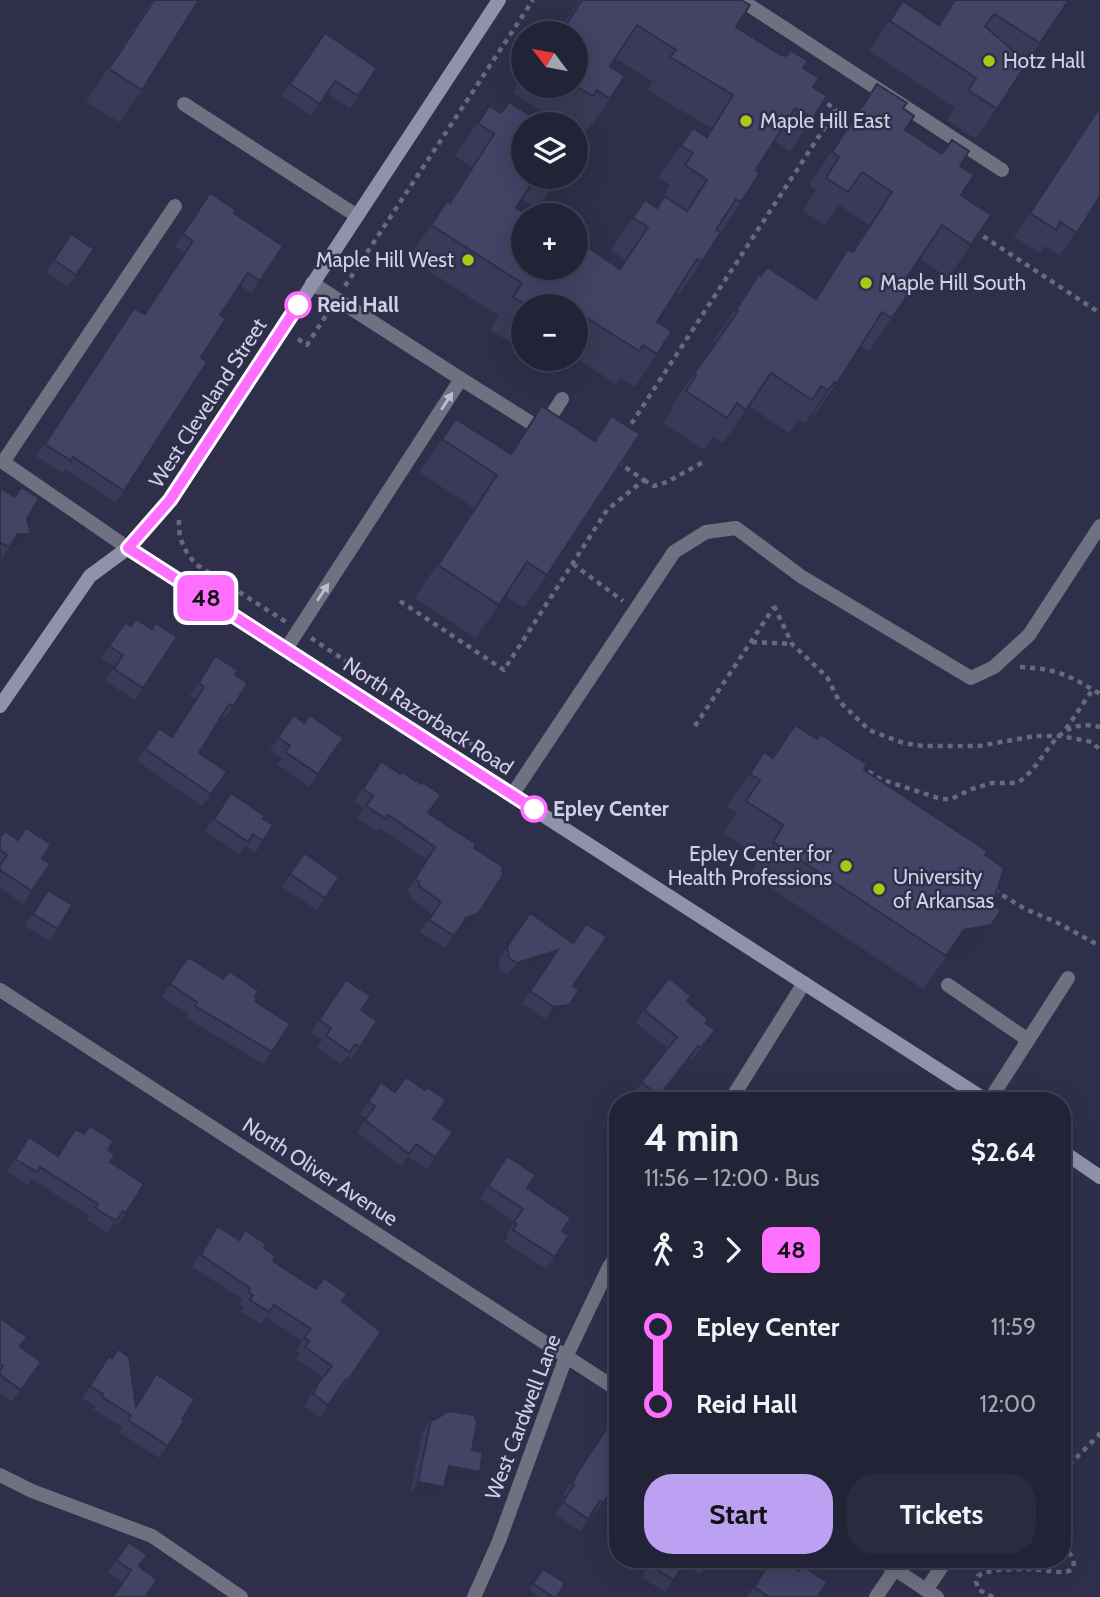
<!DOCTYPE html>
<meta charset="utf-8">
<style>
:root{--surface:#232338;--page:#2b2b40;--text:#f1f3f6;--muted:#a3a4ae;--line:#404053;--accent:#bca0f2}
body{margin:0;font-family:Cabin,sans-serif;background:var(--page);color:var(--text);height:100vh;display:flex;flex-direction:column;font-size:26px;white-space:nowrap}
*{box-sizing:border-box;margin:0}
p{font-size:23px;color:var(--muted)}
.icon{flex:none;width:38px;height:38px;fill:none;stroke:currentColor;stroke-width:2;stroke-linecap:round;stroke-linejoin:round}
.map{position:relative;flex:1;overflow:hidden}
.details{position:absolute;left:609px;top:1092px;width:462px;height:476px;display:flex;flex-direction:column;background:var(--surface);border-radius:28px;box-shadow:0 7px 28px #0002,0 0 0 2px var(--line)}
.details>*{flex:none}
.badge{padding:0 14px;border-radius:10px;font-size:24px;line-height:46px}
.needle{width:46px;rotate:302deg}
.buttons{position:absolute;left:511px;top:21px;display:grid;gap:14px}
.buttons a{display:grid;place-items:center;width:77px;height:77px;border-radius:50%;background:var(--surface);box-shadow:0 7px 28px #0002,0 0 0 2px var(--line);font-size:35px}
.map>.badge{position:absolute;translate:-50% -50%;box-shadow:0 0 0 4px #fff}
.legs{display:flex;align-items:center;gap:10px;height:77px;padding:0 35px;font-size:23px}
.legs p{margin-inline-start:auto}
.overview{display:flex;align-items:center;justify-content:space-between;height:119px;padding:0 35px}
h1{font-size:38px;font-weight:700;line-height:52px}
.action{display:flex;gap:14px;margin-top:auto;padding:14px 35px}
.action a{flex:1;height:80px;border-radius:28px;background:var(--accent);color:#111;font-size:28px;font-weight:700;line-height:80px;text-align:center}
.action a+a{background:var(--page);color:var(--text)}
ul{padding:0 35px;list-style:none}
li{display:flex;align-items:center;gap:24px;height:77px;font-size:26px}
li i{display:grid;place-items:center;width:10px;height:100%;margin:0 9px;background:currentColor}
li i::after{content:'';width:18px;height:18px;margin:-9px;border:5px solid;border-radius:50%;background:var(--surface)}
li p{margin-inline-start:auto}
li:first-child i{background:linear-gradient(#0000 50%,currentColor 0)}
li:last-child i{background:linear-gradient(currentColor 50%,#0000 0)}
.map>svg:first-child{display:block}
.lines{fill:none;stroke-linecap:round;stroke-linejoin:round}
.path{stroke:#676881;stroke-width:4.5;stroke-dasharray:5 5;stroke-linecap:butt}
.lane{stroke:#6f7080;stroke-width:14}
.street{stroke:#6f7080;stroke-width:14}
.secondary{stroke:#9091ac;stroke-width:14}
.wall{fill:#393a57}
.shaded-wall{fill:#2e2f47}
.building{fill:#424365;stroke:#2e2f47;stroke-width:2}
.oneway{fill:#bcbdcf}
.line-1-casing{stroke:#fff;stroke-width:16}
.line-1{stroke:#ff6fff;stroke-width:10}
.poi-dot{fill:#abc615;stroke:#2f2f4b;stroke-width:2.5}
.stop-1-dot{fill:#fff;stroke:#ff6fff;stroke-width:3.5}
.labels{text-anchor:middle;stroke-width:5;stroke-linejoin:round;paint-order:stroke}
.poi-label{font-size:21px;fill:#cfd0e3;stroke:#2f2f4b;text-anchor:start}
.stop-label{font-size:21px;font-weight:bold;fill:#cfd0e3;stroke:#2f2f4b;text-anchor:start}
.street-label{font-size:21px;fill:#cfd0e3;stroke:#2f2f4b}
</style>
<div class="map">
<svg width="1100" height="1597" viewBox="0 0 1100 1597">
<rect width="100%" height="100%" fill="#2f2f4b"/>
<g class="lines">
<path class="path" d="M975,231l125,82
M345,286l188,-286
M298,339l9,6 20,-31
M626,432l210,-322 -15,-11
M644,480l10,6 13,-4 38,-21
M179,520c-1,18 5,32 18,45l89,57
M573,564l50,37
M400,601l104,69 103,-160 37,-30 -28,-19
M774,606l18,38 35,33 12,24 30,29 34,13 20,3h56l56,-10h26l31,6 8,8
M311,638l197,130
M752,642l40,2
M1020,667c37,2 49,8 80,27
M695,726l79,-119
M1066,729l27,-40
M860,766l20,13 61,20h10l21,-10 20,-6h25c32,-20 34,-67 83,-56
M994,890l31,19 31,13 44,24
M1062,1472l37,-37 1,-5
M993,1597l-14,-7 -3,-8 2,-6 5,-3c15,-4 31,-4 46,-4 21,0 66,16 33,-27"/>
<path class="lane" d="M184,104l173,112
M461,379l81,51 20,-31
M128,548l-125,-86 172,-256
M286,649l175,-270 -149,-96
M512,795l162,-243 32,-20 30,-4 66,49 169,101 23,-11 35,-32 71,-109
M948,985l80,55
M989,1101l79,-123
M926,1590l21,-31
M876,1597l19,-28"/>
<path class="street" d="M741,0l261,170
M0,990l618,400
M730,1101l74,-118
M0,1475l32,16 120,45 89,61
M879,1559l58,38
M474,1597l25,-56 67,-184 43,-90 9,-12"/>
<path class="secondary" d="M128,548l859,553
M0,706l90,-130 38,-28 42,-47 329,-501
M1062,1151l38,26"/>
</g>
<path class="wall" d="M152,0h47l-57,90 -23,32 -33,-20z
M579,0h162l-5,27 67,41 10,19v31l-23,33 -16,-10 -18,29 -15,32 -62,93 -4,-2 -18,29v32l-22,33 -15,-9 -4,6 -40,-26v-52h-53v44l-33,-20 9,-14 -90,-58 38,-57 2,1 22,-35 -16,-11 34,-50 34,71h36l-22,32 -15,-10 -6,9 7,7 96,53 6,-8 -14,-10 11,-17 23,-33 11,7 7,-9 7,-13 -12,-7 35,-50 13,8 5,-8 -64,-38 6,-8 -38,-24 -5,8v33l-23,32 -13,-8 -1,1h-11l-49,-31 8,-13 -12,-8 14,-21v35h53l-40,-53h23z
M954,0h115l-93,139 -29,-19 8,-12 -86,-57 34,-50 35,23z
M325,33l52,35 -27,40 -23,-15 -16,23 -29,-20z
M877,84l26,24 2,22 55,36 1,29 10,50 -23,33 -28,-19 -18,26 -10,33 -23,33 -8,-5 -24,37 -23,33 -2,-1 -7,8 -6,-4 -10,14 -40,-27 -26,37 -9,-6 -10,13 -41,-27 10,-15 -2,-1 44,-63 -2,-2 46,-68 55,25 34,-50 4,2 17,-26 -30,-20 -14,20 -22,-14 13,-21 -7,-5z
M1100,105v91l-40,60 -15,-10 -5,7 -26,-16z
M210,193l24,20 49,33 -32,47 -11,-8 -20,30 -19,42 -77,134 -8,12 -51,-34 -3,4 -26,-17 90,-136 18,-6 40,-61 -9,-7z
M71,234l23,15 -26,38 -22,-15z
M542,406l52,34 17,-24 -64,159 -23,33 -19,-12 -29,42 -61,-40 59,-90 -55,-36 37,-53 54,35z
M21,487l10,47 -9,12h-12l-9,14 -1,-72 15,9z
M125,623l6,3 21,3 25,8 -42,63 -30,-19 10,-14 -14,-9z
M215,656l20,19 -2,31 -8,12 -3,-2 -23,37 28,19 -25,34 -65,-45 22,-33 13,9 24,-38 -6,-4z
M294,715l10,8 39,15 -34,49 -32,-23 5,-6 -12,-8z
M795,725l69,45 121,85 -17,103 -26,5 -19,26 -173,-115 10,-16 -37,-25 14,-20 -10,-7 37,-54 8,5z
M381,761l47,52 46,35 -5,79 -11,2 -13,19 -25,-16 12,-18 -21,-16 -1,-4 -3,-3 20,-31 -47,-32 -3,3 -20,-13 7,-10 -10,-7z
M231,793l42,32 -18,28 -10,-7 -6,8 -34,-23z
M0,837l42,21 8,6 -27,40 -23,-16z
M304,853l35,24 -22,33 -35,-23z
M48,890l10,39 -9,12 -24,-15z
M530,913l43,73 -13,31 -15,2 -23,-16 27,-41 -41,13 -8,-5 -1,-11z
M188,957l35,22 32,17v5l17,51 -9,12 -77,-46 3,-4 -27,-17z
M346,980l15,30 16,11 -26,38 -4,-3 -6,8 -24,-16 5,-8 -11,-8z
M687,1002l19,21 9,7 -23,30 -2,-2 -33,43h-16l-8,-7 35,-45 -33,-27 9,-12z
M381,1082l72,50 -26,37 -19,-13 -7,10 -44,-34 9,-14 -6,-4z
M74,1131l34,19 2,12 16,51 -9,12 -3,-2 -7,10 -20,-13 2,-4 -57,-37 -4,6 -21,-14 22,-34 29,18z
M507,1156l20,32 35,43 -7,26 -9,12 -42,-27 5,-6 -3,-2 9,-12 -35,-24z
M217,1226l21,14 7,-10 19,18 9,13 43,28 26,12 39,31 -41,60 -2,-1 -18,26 -16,-11 5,-7 -2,-1 16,-21 -27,-18 4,-6 -4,-3 6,-9 -36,-24 -5,7 -20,-12 3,-5 -4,-3 2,-5 -50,-32 17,-29z
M0,1318l20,28 21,16 -29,40 -12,-9z
M109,1356l27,50 20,-32 26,45 2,2 -25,37 -40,-26 3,-5 -29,-18 2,-3 -13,-8z
M431,1419l41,31 -1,34 -25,-5 -2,8 -8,12 -26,-5 13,-63z
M611,1422l7,58 -24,35 -2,-2 -12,18 -25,-17 11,-17 -3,-2 7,-11z
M129,1542l10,24 8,28 -24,-12 -15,-10z
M652,1559h58l-10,15 -16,-10 -19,28 -24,-15z
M771,1559l28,12 19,26h-71z
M543,1569l14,28h-18l-10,-7z"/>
<path class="shaded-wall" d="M835,382l-23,33 -7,8 23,-33z
M18,534h13l-9,12h-13z
M478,914l-9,13 -12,3 9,-12z
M991,925l-23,33 -26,5 22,-33z
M558,950l-9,12 -41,13 9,-12z
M569,1005l-9,12 -15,2 9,-12z
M698,1046l-8,12 -34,43z
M449,1466l31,6 -9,12 -31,-6z
M418,1482l26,5 -8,12 -26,-5z"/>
<path class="building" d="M154,0h45l-57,90 -33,-21z
M582,0h159l9,5 -14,22 45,28 5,1 4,-6 18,11 -5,7 16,10 -6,9 14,9 -14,22 -18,-10 -39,62 4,3 -19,29 -5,-3 -20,31 5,2 -19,30 -5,-3 -40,63 15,9 -15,23 -14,-9 -4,6 -63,-40v-5h-8l-11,-7 -4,7h-25l-15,-9 9,-14 -91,-58 16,-24 3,2 44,-69 -16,-11 11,-17 12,7 8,-11 35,22h-21v53h13l-20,31 11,7h-4v53h53v-29l44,30 28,-42 -15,-9 12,-18 12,8 7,-12 23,15 20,-31 -22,-15 8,-12 -12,-7 12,-18 14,9 26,-42 -63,-38 6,-7 -39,-25 -27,41 15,10 -15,23 -13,-9 -4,6 -17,-10v-53h-15z
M955,0h114l-29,43 -46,-29 -9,12 42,37 -30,46 -29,-19 8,-12 -86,-57 13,-20 36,24z
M543,23l16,10h-23z
M325,33l52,35 -19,28 -23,-15 -15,23 -30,-20z
M877,84l30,19 -4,5 11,8 -9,14 37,24 10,-14 17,11 -9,15 14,9 -13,20 30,20 -20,30 -29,-20 -40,60 9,5 -19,28 -10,-6 -45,71 -2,-1 -7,8 -7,-4 -9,14 -41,-27 -25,37 -9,-7 -10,15 -41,-27 10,-16 -2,-1 44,-63 -2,-1 23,-36 2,2 6,-9 49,32 32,-50 5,3 39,-60 -30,-20 -14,20 -22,-14 13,-21 -7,-5z
M1100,107v89l-23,37 -17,-11 -4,8 -26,-17z
M210,193l26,17 -2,3 49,33 -23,35 -12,-8 -28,42 6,4 -25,38 6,5 -83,129 -51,-34 -2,4 -26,-17 89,-136 11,6 48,-73 -10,-7z
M71,234l23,15 -18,26 -22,-15z
M542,406l53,35 16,-25 29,18 -93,141 -20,-13 -28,43 -61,-40 59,-90 -55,-36 14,-20 55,35z
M21,487l18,11 -12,21 4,15h-13l-9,13 -9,-5v-54l15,9z
M136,619l16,10 4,-6 21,14 -34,51 -29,-19 9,-14 -14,-9 16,-23 6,3z
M215,656l23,14 -3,5 13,8 -15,23 -4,-2 -30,49 28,19 -16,22 -66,-45 14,-21 13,9 32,-50 -5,-4z
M294,715l10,8 6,-8 33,23 -25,36 -33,-22 5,-6 -12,-9z
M795,725l22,14 3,-5 47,30 -3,6 123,81 -2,4 19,13 -11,37 8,5 -10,15 -27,5 -18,26 -173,-114 10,-17 -37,-24 14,-21 -10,-6 14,-22 9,6z
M381,761l19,13 2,-2 19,12 1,-2 19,13 -13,18 48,31 -2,4 28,18 1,9 -25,39 -12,4 -12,18 -25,-16 12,-18 -22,-16v-4l-4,-3 20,-32 -47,-32 -2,4 -20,-13 7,-10 -10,-7z
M231,793l34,23 -2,3 10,6 -10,16 -10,-7 -5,8 -34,-23z
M26,828l25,16 -9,14 8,6 -18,27 -32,-21v-5l7,-10 -7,-5v-12l5,-7 13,9z
M304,853l35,24 -14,21 -35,-24z
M48,890l24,15 -14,24 -25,-15z
M530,913l43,30 13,-19 21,13 -34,49 6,4 -10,15 -15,2 -24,-16 28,-41 -41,13 -8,-5 -2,-11z
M188,957l35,22 6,-8 30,20 -4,5 2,1 -2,4 35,23 -18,28 -77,-46 2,-4 -27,-18z
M669,978l22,18 -4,5 21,18 -3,4 10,7 -14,18 -3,-2 -39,50 -18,-14 36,-45 -33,-27z
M346,980l25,16 -10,14 16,11 -17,26 -5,-3 -5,8 -24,-16 5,-8 -12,-8z
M406,1077l19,13 2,-3 19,13 -13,19 20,13 -18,25 -19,-13 -7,10 -44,-34 10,-14 -7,-4 13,-20 14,10z
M90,1126l24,15 -6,9 7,4 -5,8 34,22 -18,29 -3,-2 -7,10 -21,-13 3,-4 -58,-37 -3,5 -22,-13 14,-22 29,19 16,-25 3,-1 7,4z
M507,1156l29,19 -9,13 44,30 -9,13 7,4 -14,22 -42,-27 4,-6 -3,-2 9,-13 -35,-23z
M217,1226l22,14 6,-10 21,14 -2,4 12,8 -3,5 43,28 8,-11 23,16 -5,7 39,31 -33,48 -2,-1 -18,26 -15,-11 4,-7 -1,-1 16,-20 -27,-19 4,-6 -5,-3 7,-9 -37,-24 -5,7 -19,-12 3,-5 -5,-3 2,-4 -49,-33z
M0,1318l27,19 -7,9 21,16 -20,28 -21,-15v-4l3,-5 -3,-2z
M118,1349l11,8 7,50 20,-33 39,25 -13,20 2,2 -16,25 -40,-26 3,-5 -29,-18 1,-3 -13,-8 19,-30 3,2z
M449,1411l25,4 3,7 -5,28 11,2 -3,20 -31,-6 -5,21 -26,-5 13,-63 3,1z
M611,1422l7,4v54l-15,23 -3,-2 -12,18 -25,-17 11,-17 -2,-2 6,-11z
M129,1542l18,13 -8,11 18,14 -10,14 5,3h-39l18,-27 -15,-10z
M653,1559h34l-13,21 -24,-15z
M772,1559h10l17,12 3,-5 25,16 -9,15h-49l-15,-10z
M543,1569l22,14 -8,14h-4l-20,-13z"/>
<defs><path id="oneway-solid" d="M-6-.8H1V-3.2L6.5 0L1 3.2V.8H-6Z" transform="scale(1.75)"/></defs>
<g class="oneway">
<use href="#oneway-solid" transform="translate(447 401) rotate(-57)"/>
<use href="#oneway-solid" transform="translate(323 592) rotate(-57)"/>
</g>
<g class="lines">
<g class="line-1-casing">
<path id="line-1" d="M298,305l-128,195 -42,48 406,261"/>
</g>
<use href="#line-1" class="line-1"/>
</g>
<g class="poi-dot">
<circle cx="989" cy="61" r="7"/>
<circle cx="746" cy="121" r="7"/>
<circle cx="468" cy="260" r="7"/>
<circle cx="866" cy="283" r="7"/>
<circle cx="846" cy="866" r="7"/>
<circle cx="879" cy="889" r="7"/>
</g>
<g class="stop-1-dot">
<circle cx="298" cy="305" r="12"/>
<circle cx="534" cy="809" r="12"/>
</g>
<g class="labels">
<g class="poi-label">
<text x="1003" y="68">Hotz Hall</text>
<text x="760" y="128">Maple Hill East</text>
<text x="454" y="267" text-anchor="end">Maple Hill West</text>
<text x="880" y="290">Maple Hill South</text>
<text x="832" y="861" text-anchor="end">Epley Center for<tspan x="832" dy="24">Health Professions</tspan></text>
<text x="893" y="884">University<tspan x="893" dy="24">of Arkansas</tspan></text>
</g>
<g class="stop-label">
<text x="317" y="312">Reid Hall</text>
<text x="553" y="816">Epley Center</text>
</g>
<g class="street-label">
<text transform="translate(208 403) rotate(-57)" y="7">West Cleveland Street</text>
<text transform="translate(428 716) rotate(33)" y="7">North Razorback Road</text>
<text transform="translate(320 1172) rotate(33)" y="7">North Oliver Avenue</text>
<text transform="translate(523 1417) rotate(-69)" y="7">West Cardwell Lane</text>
</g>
</g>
</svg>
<div class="buttons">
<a><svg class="needle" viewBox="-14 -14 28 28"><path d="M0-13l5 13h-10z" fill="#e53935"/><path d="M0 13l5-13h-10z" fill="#a3a4ae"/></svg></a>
<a><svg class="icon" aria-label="layers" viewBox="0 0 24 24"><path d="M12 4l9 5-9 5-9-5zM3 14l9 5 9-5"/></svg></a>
<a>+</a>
<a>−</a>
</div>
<b class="badge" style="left:206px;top:598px;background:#ff6fff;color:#111">48</b>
<section class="details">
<div class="overview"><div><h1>4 min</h1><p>11:56 – 12:00 · Bus</p></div><b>$2.64</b></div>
<div class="legs"><svg class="icon" aria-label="walk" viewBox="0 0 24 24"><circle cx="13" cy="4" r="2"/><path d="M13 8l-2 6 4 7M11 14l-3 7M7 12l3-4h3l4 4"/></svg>3<svg class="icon" aria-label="forward" viewBox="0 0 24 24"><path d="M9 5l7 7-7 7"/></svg><b class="badge" style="background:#ff6fff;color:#111">48</b></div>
<ul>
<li><i style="color:#ff6fff"></i><b>Epley Center</b><p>11:59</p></li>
<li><i style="color:#ff6fff"></i><b>Reid Hall</b><p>12:00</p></li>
</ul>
<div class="action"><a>Start</a><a>Tickets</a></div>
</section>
</div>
